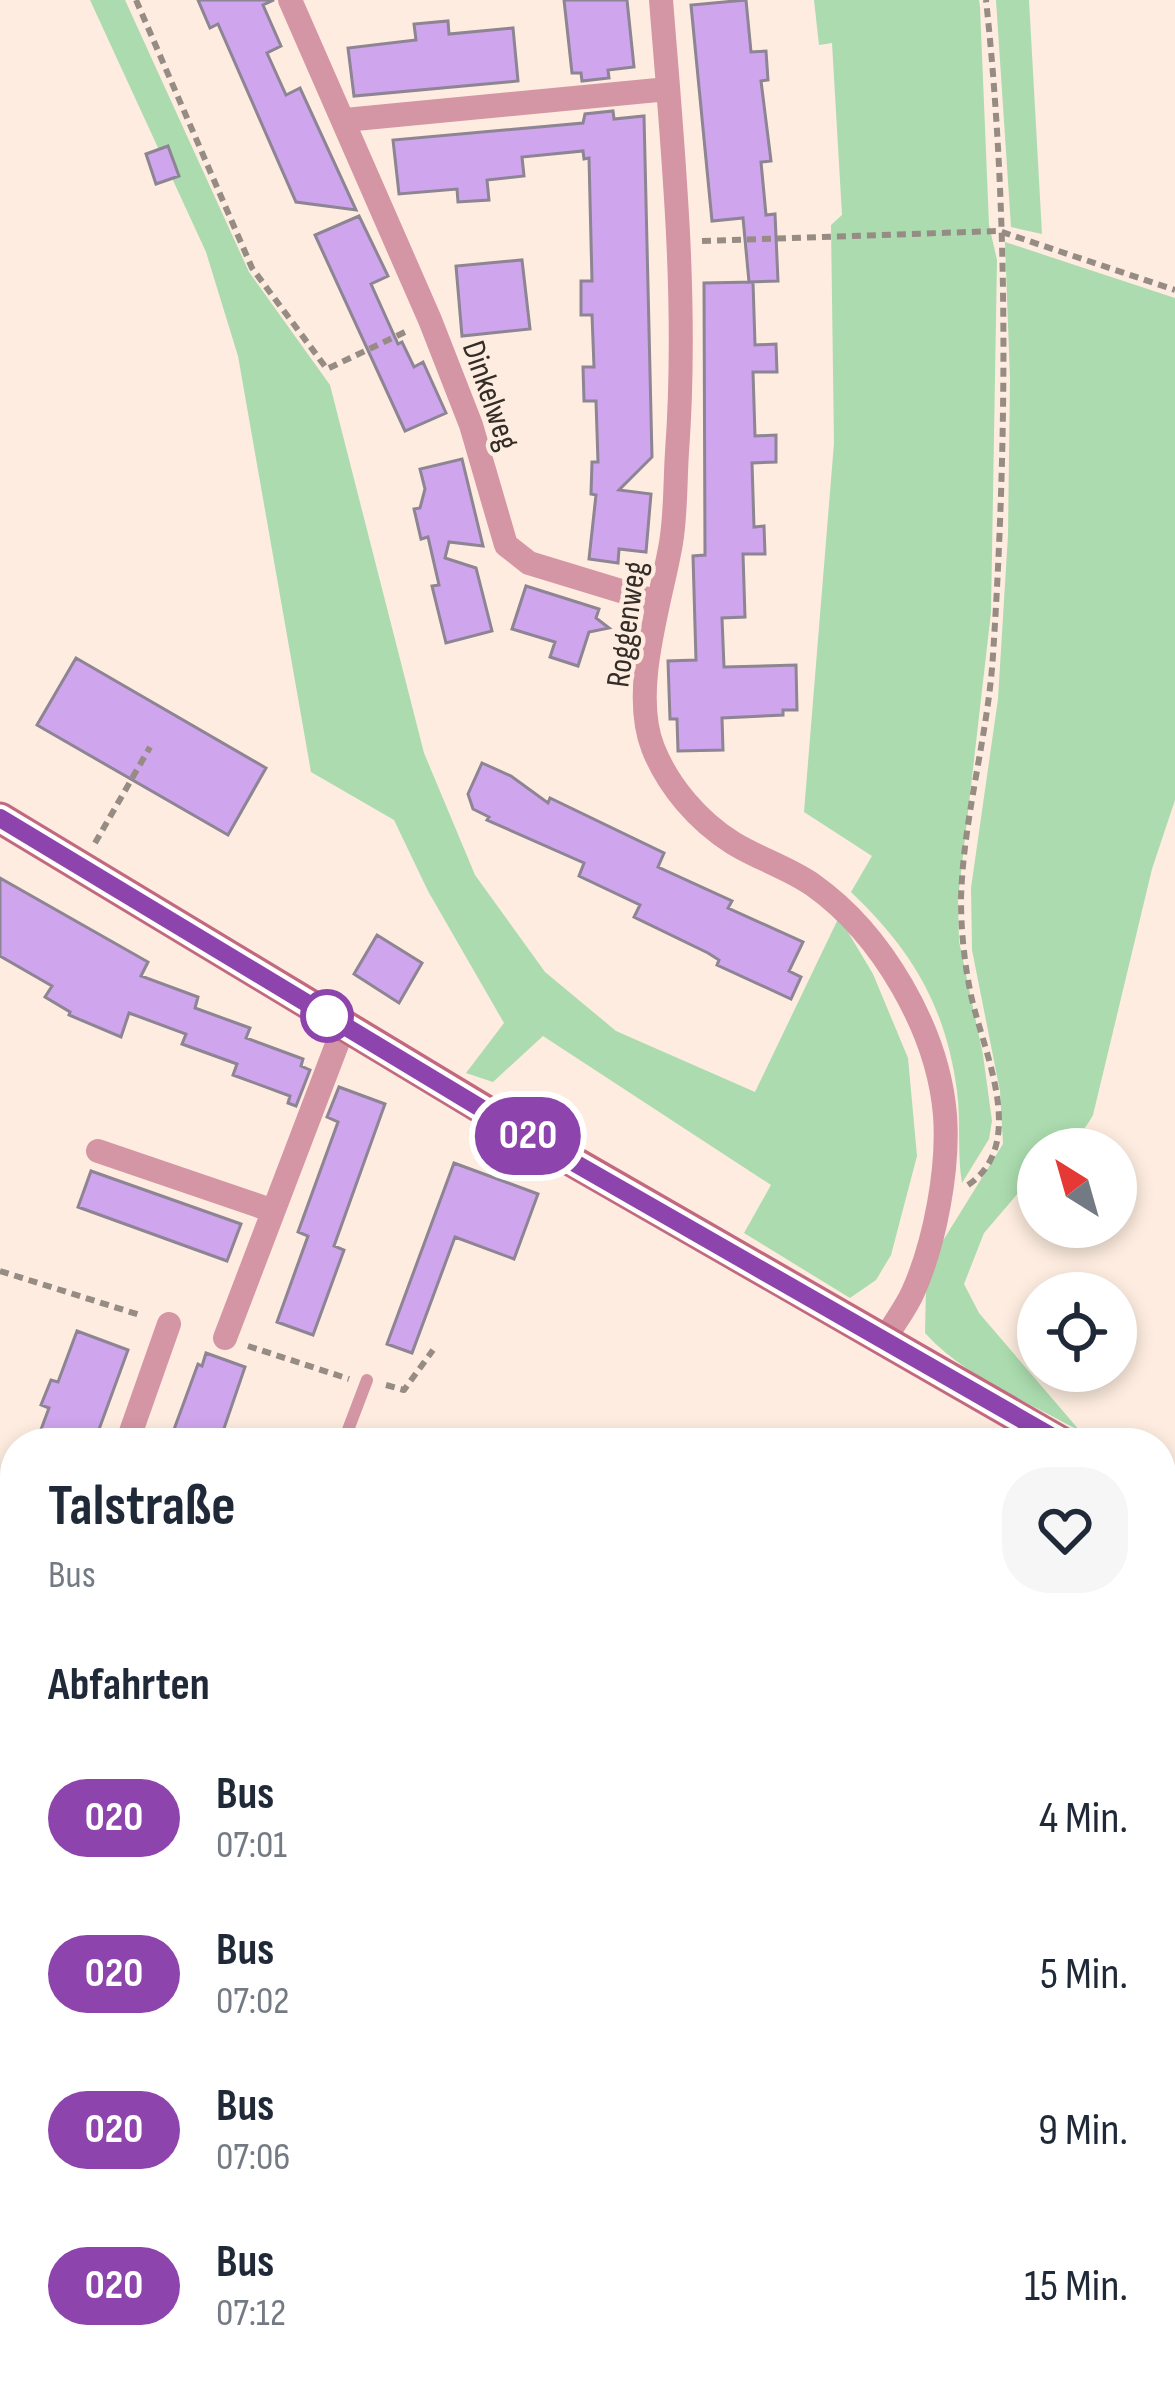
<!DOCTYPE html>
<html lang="de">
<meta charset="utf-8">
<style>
:root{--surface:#fff;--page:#f6f6f7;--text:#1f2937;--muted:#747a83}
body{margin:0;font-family:"Sofia Sans Condensed",sans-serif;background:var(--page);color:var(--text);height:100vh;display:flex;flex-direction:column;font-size:45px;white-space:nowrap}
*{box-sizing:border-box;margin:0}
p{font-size:39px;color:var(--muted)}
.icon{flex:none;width:66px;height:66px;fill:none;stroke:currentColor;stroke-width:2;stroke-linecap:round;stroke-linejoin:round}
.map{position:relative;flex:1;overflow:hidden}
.drawer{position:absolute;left:0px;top:1428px;width:1176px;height:963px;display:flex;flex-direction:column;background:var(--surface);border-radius:48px 48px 0 0;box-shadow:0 6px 18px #0003}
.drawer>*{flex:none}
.badge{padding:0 24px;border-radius:39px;font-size:42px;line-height:78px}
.needle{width:78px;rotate:323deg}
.tools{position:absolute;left:1017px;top:1128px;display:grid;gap:24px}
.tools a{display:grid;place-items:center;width:120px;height:120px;border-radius:50%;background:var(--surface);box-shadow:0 6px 18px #0003;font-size:60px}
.map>.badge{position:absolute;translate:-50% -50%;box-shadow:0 0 0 6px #fff}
h2{padding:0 48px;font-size:45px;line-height:108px}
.round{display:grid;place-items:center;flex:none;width:126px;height:126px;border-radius:48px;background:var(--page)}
.overview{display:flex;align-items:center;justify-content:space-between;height:204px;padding:0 48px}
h1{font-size:57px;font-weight:700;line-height:90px}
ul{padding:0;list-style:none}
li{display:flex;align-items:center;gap:36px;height:156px;padding:0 48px}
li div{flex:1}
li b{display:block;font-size:45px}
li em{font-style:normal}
li .badge{min-width:132px;font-weight:700;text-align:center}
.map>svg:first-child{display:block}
.green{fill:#abdbae}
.building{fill:#cfa5ed;stroke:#8d8494;stroke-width:3}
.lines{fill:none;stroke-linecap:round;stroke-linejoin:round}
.path{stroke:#978c83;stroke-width:6;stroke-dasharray:9 6;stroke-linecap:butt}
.lane{stroke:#d496a4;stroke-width:12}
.street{stroke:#d496a4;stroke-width:24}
.secondary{stroke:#c26980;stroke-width:33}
.line-casing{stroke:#fff;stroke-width:27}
.line{stroke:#8e44ad;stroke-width:18}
.stop-dot{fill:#fff;stroke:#8e44ad;stroke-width:6}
.labels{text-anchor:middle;stroke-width:9;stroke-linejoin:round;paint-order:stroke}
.street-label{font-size:33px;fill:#332d28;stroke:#fdecdf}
</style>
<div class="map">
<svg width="1175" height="2389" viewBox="0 0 1175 2389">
<rect width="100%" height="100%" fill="#fdecdf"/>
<path class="green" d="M90,0h35l124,272 81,113 94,368 51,122 70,97 71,59 139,61 84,-175 34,57 35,84 9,98 -26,99 -15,25 -26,18 -106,-65 27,-48 -228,-149 -50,46 -27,-9 38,-50 -76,-132 -34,-71 -83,-48 -73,-416 -32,-104z
M814,0h165l1,7 9,218 8,35 -6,352 -33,287 1,42 24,114 9,66 -3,18 -27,44c-5,-30 -1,-61 -5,-92 -11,-84 -45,-141 -106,-199l21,-36 -68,-44 30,-369 -3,-218 11,-10 -10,-172 -13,2z
M996,0h33l13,234 -31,-7z
M1005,242l170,56v502l-23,69 -59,246c-15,26 -25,34 -55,34v21l-54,63 -20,51 15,29 101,118c-52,-29 -115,-54 -155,-98l1,-46 8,-32 69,-111 -3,-53 -28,-141 -1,-62 27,-189 10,-164 2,-156z
M525,2376h180l-1,13h-180z"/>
<path class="building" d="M198,0h76l-11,5 18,41 -14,7 19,42 14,-7 56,122 -60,-8 -78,-178 -8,4z
M564,0h63l7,67 -26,3 1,8 -27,3 -1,-8h-9z
M746,0l5,52 15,-1 2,29 -7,1 10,80 -10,1 5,53 9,-1 3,67 -29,1 -6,-64 -31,3 -21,-216z
M448,21l1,13 64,-6 5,53 -164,15 -6,-48 68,-8 -2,-16z
M613,111l1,8 30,-3 8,341 -33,33 32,4 -5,58 -27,-3 -1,14 -29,-4 7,-64 -5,-1 1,-32h6l-2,-61h-12l-1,-34h11l-2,-52h-11v-34h11l-3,-123 -5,1 -1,-8 -61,6 2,19 -37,4 2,20 -31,2 -1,-13 -58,5 -6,-54 190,-17 2,-9z
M168,146l11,30 -23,8 -10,-30z
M359,216l29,60 -17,8 27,60 4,-2 12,25 9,-5 23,51 -41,18 -90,-196z
M522,260l8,69 -68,7 -6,-70z
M753,282l2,63 21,-1 1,28h-24l2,64 21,-1v27l-24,1 2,64 10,-1 1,28h-22l2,63 -23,1 2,49 72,-2 1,45h-14v5l-61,3 1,32 -45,1 -1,-32h-7l-2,-58 28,-1 -3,-104 12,-1 -1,-272z
M462,459l21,87 -34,-4 -4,16 31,10 16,63 -46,12 -14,-57 7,-1 -11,-48 -7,2 -7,-30 6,-1 5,-19 -5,-20z
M526,586l73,23 -3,9 13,10 -20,4 -11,34 -28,-9 5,-15 -43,-13z
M76,658l190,110 -38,67 -191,-110z
M482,763l29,13 37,27 2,-5 114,55 -6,14 74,34 -4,7 75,34 -14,29 12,6 -10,22 -74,-34 2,-5 -11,-7 -74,-36 6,-12 -61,-29 5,-13 -97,-43 2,-3 -16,-8 -5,-15z
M0,878l148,84 -7,14 57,21 -3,11 55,20 -4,10 57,21 -2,7 9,4 -14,36 -8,-3 2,-7 -57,-21 4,-11 -55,-20 4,-10 -57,-21 -8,24 -52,-22 1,-3 -25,-15 7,-11 -52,-30z
M377,935l45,28 -23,40 -45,-29z
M339,1087l46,17 -51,142 10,4 -31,85 -36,-13 31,-86 -10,-4 40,-110 -11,-5z
M454,1163l84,31 -24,65 -59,-22 -43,116 -25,-9z
M91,1171l150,53 -14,37 -149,-54z
M77,1331l51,19 -34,93h-58l13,-35 -8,-3 10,-25 7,2z
M206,1353l39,14 -26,76h-50l29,-79 4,2z"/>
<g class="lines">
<path class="path" d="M136,0l116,268 75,101 78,-37
M702,241l297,-10 176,59
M95,843l55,-96
M968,1185c63,-43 12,-139 2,-195 -6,-30 -9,-61 -9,-91 2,-81 27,-163 32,-244 14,-212 16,-443 -7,-655
M0,1271l143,45
M248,1346l101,33
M386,1385l18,5 29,-40
M1161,2101l14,2
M673,2389l1,-13
M946,2389l2,-13"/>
<path class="lane" d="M343,1443l24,-63"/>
<path class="street" d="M290,0l140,320 41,105 35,120 23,18 128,39
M661,0c12,151 27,301 16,452 -2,30 -1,61 -6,91 -10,59 -41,147 -18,205 15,38 45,73 80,95 26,16 56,25 80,42 69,49 125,145 132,230 4,53 -10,128 -32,177 -7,16 -19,31 -28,47
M345,120l323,-31
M98,1151l173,59
M225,1338l119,-312
M127,1443l42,-119
M0,1539l15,5
M0,1734l15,6
M0,1829l15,-38
M0,2022l15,3
M293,2376l38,13
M187,2389l18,-13
M381,2389l1,-13"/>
<path class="secondary" d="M0,818l513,309 550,316
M1161,1501l14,8"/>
</g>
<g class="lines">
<g class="line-casing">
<path id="line" d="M0,818l512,309 551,316"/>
</g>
<use href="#line" class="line"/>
</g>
<circle class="stop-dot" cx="327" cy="1016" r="24"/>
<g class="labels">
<g class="street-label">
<text transform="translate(492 395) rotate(71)" y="12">Dinkelweg</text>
<text transform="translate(625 624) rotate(-82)" y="12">Roggenweg</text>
</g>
</g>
</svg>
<div class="tools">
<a><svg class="needle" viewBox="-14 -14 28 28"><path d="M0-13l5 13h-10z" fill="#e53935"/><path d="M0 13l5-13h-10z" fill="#747a83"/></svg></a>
<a><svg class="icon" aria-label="locate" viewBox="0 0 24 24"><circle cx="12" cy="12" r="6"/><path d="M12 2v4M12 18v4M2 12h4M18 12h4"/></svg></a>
</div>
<b class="badge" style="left:528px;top:1136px;background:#8e44ad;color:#fff">020</b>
<section class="drawer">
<div class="overview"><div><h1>Talstraße</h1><p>Bus</p></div><a class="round"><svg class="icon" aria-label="heart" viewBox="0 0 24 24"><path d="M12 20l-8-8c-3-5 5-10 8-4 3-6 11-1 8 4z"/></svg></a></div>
<h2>Abfahrten</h2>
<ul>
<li><span class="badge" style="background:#8e44ad;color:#fff">020</span><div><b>Bus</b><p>07:01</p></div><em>4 Min.</em></li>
<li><span class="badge" style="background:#8e44ad;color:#fff">020</span><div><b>Bus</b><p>07:02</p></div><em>5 Min.</em></li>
<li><span class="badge" style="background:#8e44ad;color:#fff">020</span><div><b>Bus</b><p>07:06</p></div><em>9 Min.</em></li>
<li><span class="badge" style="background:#8e44ad;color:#fff">020</span><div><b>Bus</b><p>07:12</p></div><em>15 Min.</em></li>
</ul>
</section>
</div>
